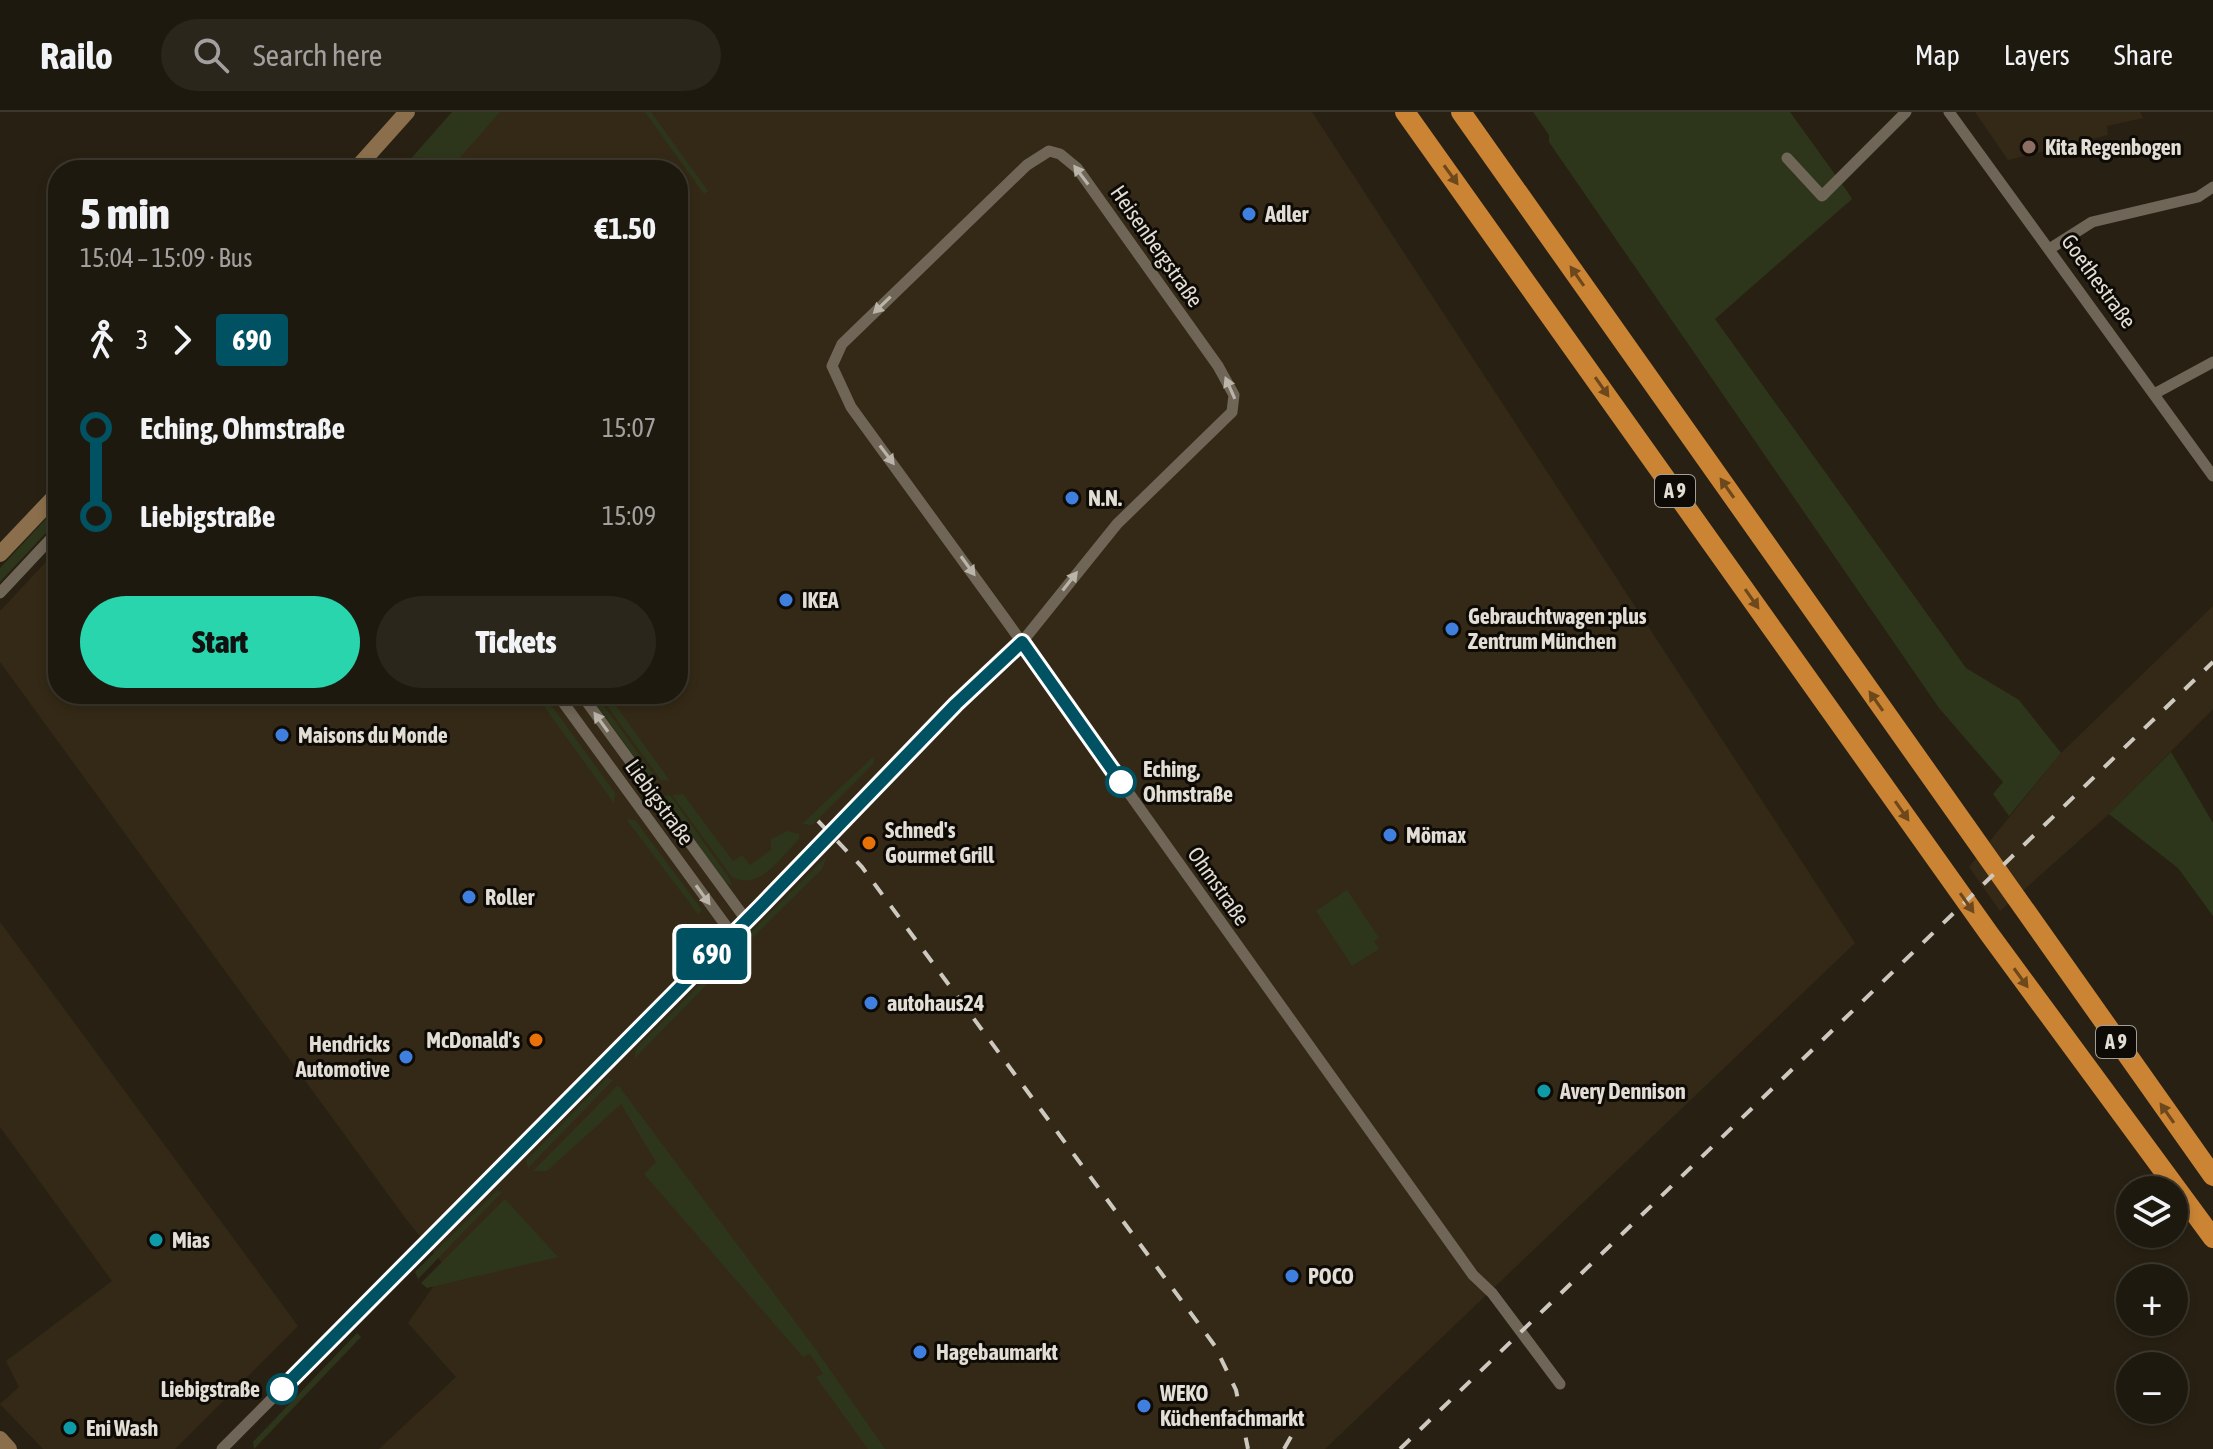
<!DOCTYPE html>
<meta charset="utf-8">
<style>
:root{--surface:#1e190e;--page:#2b261c;--text:#f1f3f6;--muted:#a1a09e;--line:#3c382e;--accent:#29d5ad}
body{margin:0;font-family:"Asap Condensed",sans-serif;background:var(--page);color:var(--text);height:100vh;display:flex;flex-direction:column;font-size:30px;white-space:nowrap}
*{box-sizing:border-box;margin:0}
p{font-size:26px;color:var(--muted)}
.icon{flex:none;width:44px;height:44px;fill:none;stroke:currentColor;stroke-width:2;stroke-linecap:round;stroke-linejoin:round}
.map{position:relative;flex:1;overflow:hidden}
.panel{position:absolute;left:48px;top:48px;width:640px;height:544px;display:flex;flex-direction:column;background:var(--surface);border-radius:32px;box-shadow:0 4px 12px #0003,0 0 0 2px var(--line)}
.panel>*{flex:none}
.badge{padding:0 16px;border-radius:6px;font-size:28px;line-height:52px}
.buttons{position:absolute;left:2116px;top:1064px;display:grid;gap:16px}
.buttons a{display:grid;place-items:center;width:72px;height:72px;border-radius:50%;background:var(--surface);box-shadow:0 4px 12px #0003,0 0 0 2px var(--line);font-size:40px}
.map>.badge{position:absolute;translate:-50% -50%;box-shadow:0 0 0 4px #fff}
.legs{display:flex;align-items:center;gap:12px;height:88px;padding:0 32px;font-size:26px}
.legs p{margin-inline-start:auto}
.overview{display:flex;align-items:center;justify-content:space-between;height:136px;padding:0 32px}
h1{font-size:44px;font-weight:800;line-height:60px}
.button{display:flex;gap:16px;margin-top:auto;padding:16px 32px}
.button a{flex:1;height:92px;border-radius:48px;background:var(--accent);color:#111;font-size:32px;font-weight:800;line-height:92px;text-align:center}
.button a+a{background:var(--page);color:var(--text)}
ul{padding:0 32px;list-style:none}
li{display:flex;align-items:center;gap:28px;height:88px;font-size:30px}
li i{display:grid;place-items:center;width:12px;height:100%;margin:0 10px;background:currentColor}
li i::after{content:'';width:20px;height:20px;margin:-10px;border:6px solid;border-radius:50%;background:var(--surface)}
li p{margin-inline-start:auto}
li:first-child i{background:linear-gradient(#0000 50%,currentColor 0)}
li:last-child i{background:linear-gradient(currentColor 50%,#0000 0)}
header{display:flex;align-items:center;gap:48px;box-sizing:border-box;height:112px;padding:0 40px;background:var(--surface);border-bottom:2px solid var(--line)}
header strong{font-size:38px}
nav{display:flex;gap:44px;margin-inline-start:auto;font-size:28px}
.search{width:560px;height:72px;background:var(--page);display:flex;align-items:center;gap:20px;box-sizing:border-box;padding:0 28px;border-radius:44px;color:var(--muted);font-size:30px}
.map>svg:first-child{display:block}
.built{fill:#342916}
.green{fill:#2d361b}
.lines{fill:none;stroke-linecap:round;stroke-linejoin:round}
.minor{stroke:#6f6657;stroke-width:11}
.secondary{stroke:#8b6f4c;stroke-width:16}
.motorway{stroke:#cb8433;stroke-width:20}
.rail{stroke:#cec9c0;stroke-width:4;stroke-dasharray:14 14;stroke-linecap:butt}
.oneway{fill:#bab4a9}
.oneway2{fill:#6c481c}
.line-1-casing{stroke:#fff;stroke-width:18}
.line-1{stroke:#005262;stroke-width:12}
.education-dot{fill:#8d6e63;stroke:#0e0b06;stroke-width:3}
.shop-dot{fill:#3f7fe0;stroke:#0e0b06;stroke-width:3}
.stop-1-dot{fill:#fff;stroke:#005262;stroke-width:4}
.food-dot{fill:#e8710a;stroke:#0e0b06;stroke-width:3}
.culture-dot{fill:#0f9aa8;stroke:#0e0b06;stroke-width:3}
.labels{text-anchor:middle;stroke-width:6;stroke-linejoin:round;paint-order:stroke}
.shield{fill:#0e0b06;stroke:#a39f97;stroke-width:2}
.shield-label{font-size:20px;font-weight:bold;fill:#e3ded5}
.poi-label{font-size:22px;font-weight:bold;fill:#e3ded5;stroke:#0e0b06;text-anchor:start}
.street-label{font-size:22px;fill:#e3ded5;stroke:#0e0b06}
.stop-label{font-size:22px;font-weight:bold;fill:#e3ded5;stroke:#0e0b06;text-anchor:start}
</style>
<header>
<strong>Railo</strong>
<div class="search"><svg class="icon" aria-label="search" viewBox="0 0 24 24"><circle cx="10" cy="10" r="6"/><path d="M15 15l6 6"/></svg>Search here</div>
<nav><a>Map</a><a>Layers</a><a>Share</a></nav>
</header>
<div class="map">
<svg width="2213" height="1337" viewBox="0 0 2213 1337">
<rect width="100%" height="100%" fill="#282113"/>
<path class="built" d="M465,0h847l543,831 -530,506h-946l77,-72 -48,-54 38,-55 -40,-49 -406,-557v-51l58,-62v145h620v-524h-262z
M1975,0h165l3,6 -36,8 1,9 -100,25z
M2213,494v103l-104,105 -109,97 -31,-44 92,-114z
M0,810l298,404 -123,123h-132l-43,-45 19,-17 -13,-26 106,-80 -112,-154z"/>
<path class="green" d="M452,0h48l-51,58h-48z
M645,0h6l57,79 -4,3z
M1533,0h257l57,79 5,8 -137,120 251,349 53,32 42,53 -52,63 -16,-22 10,-12 -64,-74 -390,-566v-7z
M58,394v14l-58,62v-14z
M535,582h8l72,99 -1,10z
M589,582h6l65,89 -8,-2z
M614,591l56,78 -9,-1 -53,-73z
M2171,640l42,71v93l-35,-48 -69,-54z
M874,644l-1,8 -61,61 -10,-1z
M683,682l50,67 9,-6 8,10 21,-15v-11l17,-8 11,3v5c-17,17 -40,53 -67,38l-60,-82z
M670,683l60,84 2,7 -9,-6 -60,-84z
M626,707l9,1 67,90 -4,4z
M827,744l-5,13 -70,69 -2,-5z
M1347,778l32,48 -5,3 5,8 -27,17 -36,-55z
M716,857l-1,7 -81,83 3,-12z
M607,966l6,2 -85,88 -2,-7z
M618,973l199,266 68,98h-17l-52,-72 7,-3 -13,-20 -7,3 -159,-183 12,-12 -35,-58 -74,67h-14z
M497,1079l5,1 -84,87 -3,-7z
M505,1087l53,58 -131,31 -6,-5z
M357,1221l4,4 -107,112 -1,-7z"/>
<g class="lines">
<path class="minor" d="M1949,0l264,364
M1787,46l35,38 84,-84
M2051,136l41,-26 106,-25 15,-10
M2154,282l59,-32
M0,481l58,-62
M557,582l175,240
M581,582l166,227
M222,1337l525,-528 209,-217 66,-62 95,-118 115,-112 2,-17 -16,-29 -141,-198 -17,-14 -11,-3 -22,14 -185,179 -10,22 19,41 152,209c13,18 26,36 38,54l432,605 19,18 68,91"/>
<path class="secondary" d="M355,58l52,-58
M0,442l58,-61
M0,1327l9,10"/>
<path class="motorway" d="M1405,0l585,823 223,303
M1461,0l752,1064"/>
<path class="rail" d="M818,709l44,46 353,479 21,44 12,59
M1284,1337l8,-14
M1400,1337l813,-787"/>
</g>
<defs><path id="oneway-solid" d="M-6-.8H1V-3.2L6.5 0L1 3.2V.8H-6Z" transform="scale(2)"/></defs>
<g class="oneway">
<use href="#oneway-solid" transform="translate(1081 63) rotate(-127)"/>
<use href="#oneway-solid" transform="translate(882 193) rotate(136)"/>
<use href="#oneway-solid" transform="translate(1230 276) rotate(-114)"/>
<use href="#oneway-solid" transform="translate(887 343) rotate(53)"/>
<use href="#oneway-solid" transform="translate(968 454) rotate(54)"/>
<use href="#oneway-solid" transform="translate(1070 469) rotate(-52)"/>
<use href="#oneway-solid" transform="translate(601 610) rotate(-126)"/>
<use href="#oneway-solid" transform="translate(703 783) rotate(54)"/>
</g>
<g class="oneway2">
<use href="#oneway-solid" transform="translate(1451 63) rotate(54)"/>
<use href="#oneway-solid" transform="translate(1577 164) rotate(-125)"/>
<use href="#oneway-solid" transform="translate(1602 275) rotate(55)"/>
<use href="#oneway-solid" transform="translate(1727 376) rotate(-125)"/>
<use href="#oneway-solid" transform="translate(1752 487) rotate(55)"/>
<use href="#oneway-solid" transform="translate(1876 589) rotate(-125)"/>
<use href="#oneway-solid" transform="translate(1902 699) rotate(55)"/>
<use href="#oneway-solid" transform="translate(1967 791) rotate(55)"/>
<use href="#oneway-solid" transform="translate(2021 866) rotate(54)"/>
<use href="#oneway-solid" transform="translate(2167 1001) rotate(-125)"/>
</g>
<g class="lines">
<g class="line-1-casing">
<path id="line-1" d="M282,1277l479,-483 195,-202 66,-62 99,140"/>
</g>
<use href="#line-1" class="line-1"/>
</g>
<circle class="education-dot" cx="2029" cy="35" r="8"/>
<g class="shop-dot">
<circle cx="1249" cy="102" r="8"/>
<circle cx="1072" cy="386" r="8"/>
<circle cx="786" cy="488" r="8"/>
<circle cx="1452" cy="517" r="8"/>
<circle cx="282" cy="623" r="8"/>
<circle cx="1390" cy="723" r="8"/>
<circle cx="469" cy="785" r="8"/>
<circle cx="871" cy="891" r="8"/>
<circle cx="406" cy="945" r="8"/>
<circle cx="1292" cy="1164" r="8"/>
<circle cx="920" cy="1240" r="8"/>
<circle cx="1144" cy="1294" r="8"/>
</g>
<g class="stop-1-dot">
<circle cx="1121" cy="670" r="14"/>
<circle cx="282" cy="1277" r="14"/>
</g>
<g class="food-dot">
<circle cx="869" cy="731" r="8"/>
<circle cx="536" cy="928" r="8"/>
</g>
<g class="culture-dot">
<circle cx="1544" cy="979" r="8"/>
<circle cx="156" cy="1128" r="8"/>
<circle cx="70" cy="1316" r="8"/>
</g>
<g class="labels">
<g class="shield">
<rect x="1655" y="363" width="40" height="32" rx="6"/>
<rect x="2096" y="914" width="40" height="32" rx="6"/>
</g>
<g class="shield-label">
<text x="1675" y="386">A 9</text>
<text x="2116" y="937">A 9</text>
</g>
<g class="poi-label">
<text x="2045" y="43">Kita Regenbogen</text>
<text x="1265" y="110">Adler</text>
<text x="1088" y="394">N.N.</text>
<text x="802" y="496">IKEA</text>
<text x="1468" y="512">Gebrauchtwagen :plus<tspan x="1468" dy="25">Zentrum München</tspan></text>
<text x="298" y="631">Maisons du Monde</text>
<text x="885" y="726">Schned's<tspan x="885" dy="25">Gourmet Grill</tspan></text>
<text x="1406" y="731">Mömax</text>
<text x="485" y="793">Roller</text>
<text x="887" y="899">autohaus24</text>
<text x="520" y="936" text-anchor="end">McDonald's</text>
<text x="390" y="940" text-anchor="end">Hendricks<tspan x="390" dy="25">Automotive</tspan></text>
<text x="1560" y="987">Avery Dennison</text>
<text x="172" y="1136">Mias</text>
<text x="1308" y="1172">POCO</text>
<text x="936" y="1248">Hagebaumarkt</text>
<text x="1160" y="1289">WEKO<tspan x="1160" dy="25">Küchenfachmarkt</tspan></text>
<text x="86" y="1324">Eni Wash</text>
</g>
<g class="street-label">
<text transform="translate(1157 134) rotate(55)" y="8">Heisenbergstraße</text>
<text transform="translate(2099 169) rotate(54)" y="8">Goethestraße</text>
<text transform="translate(660 690) rotate(54)" y="8">Liebigstraße</text>
<text transform="translate(1219 774) rotate(55)" y="8">Ohmstraße</text>
</g>
<g class="stop-label">
<text x="1143" y="665">Eching,<tspan x="1143" dy="25">Ohmstraße</tspan></text>
<text x="260" y="1285" text-anchor="end">Liebigstraße</text>
</g>
</g>
</svg>
<div class="buttons">
<a><svg class="icon" aria-label="layers" viewBox="0 0 24 24"><path d="M12 4l9 5-9 5-9-5zM3 14l9 5 9-5"/></svg></a>
<a>+</a>
<a>−</a>
</div>
<b class="badge" style="left:712px;top:842px;background:#005262;color:#fff">690</b>
<section class="panel">
<div class="overview"><div><h1>5 min</h1><p>15:04 – 15:09 · Bus</p></div><b>€1.50</b></div>
<div class="legs"><svg class="icon" aria-label="walk" viewBox="0 0 24 24"><circle cx="13" cy="4" r="2"/><path d="M13 8l-2 6 4 7M11 14l-3 7M7 12l3-4h3l4 4"/></svg>3<svg class="icon" aria-label="forward" viewBox="0 0 24 24"><path d="M9 5l7 7-7 7"/></svg><b class="badge" style="background:#005262;color:#fff">690</b></div>
<ul>
<li><i style="color:#005262"></i><b>Eching, Ohmstraße</b><p>15:07</p></li>
<li><i style="color:#005262"></i><b>Liebigstraße</b><p>15:09</p></li>
</ul>
<div class="button"><a>Start</a><a>Tickets</a></div>
</section>
</div>
